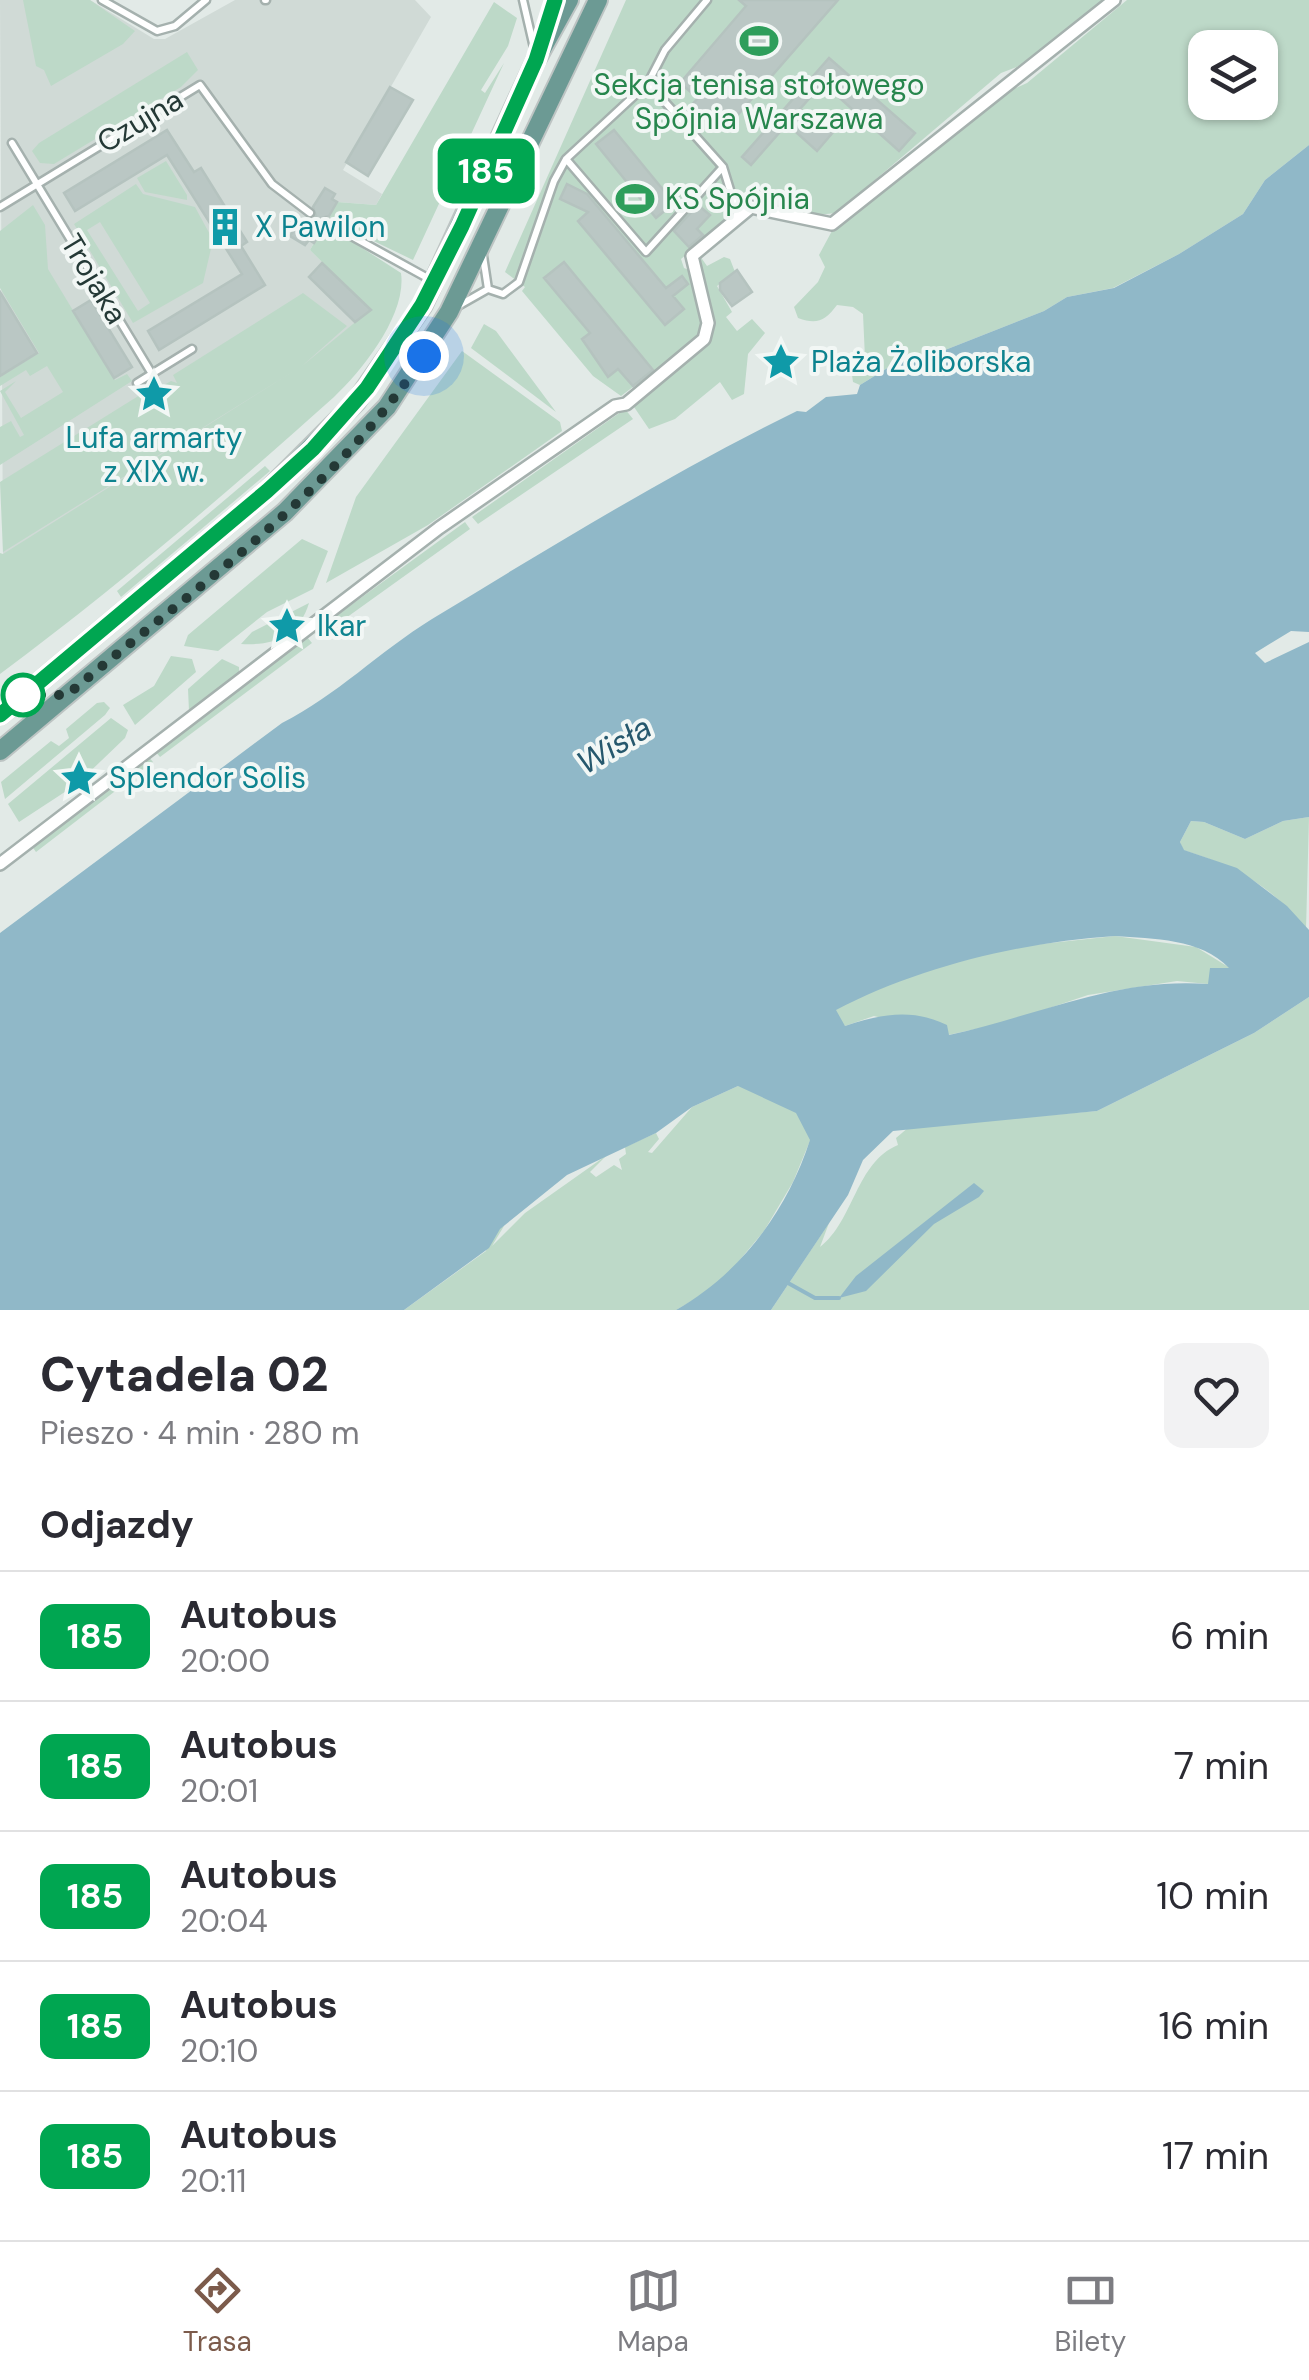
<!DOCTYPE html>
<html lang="pl">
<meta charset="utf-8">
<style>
:root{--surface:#fff;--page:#f2f2f3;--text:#2b2b33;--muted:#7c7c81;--line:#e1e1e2;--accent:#7c5b4b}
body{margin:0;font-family:"DM Sans",sans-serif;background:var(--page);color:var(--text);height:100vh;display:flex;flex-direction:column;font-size:38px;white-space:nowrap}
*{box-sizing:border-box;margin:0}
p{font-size:32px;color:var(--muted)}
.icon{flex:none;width:55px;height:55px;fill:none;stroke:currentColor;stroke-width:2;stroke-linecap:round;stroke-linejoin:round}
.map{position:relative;height:1310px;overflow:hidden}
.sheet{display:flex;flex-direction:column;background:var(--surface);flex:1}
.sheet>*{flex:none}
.badge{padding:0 20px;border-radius:15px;font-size:35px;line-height:65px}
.fabs{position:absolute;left:1188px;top:30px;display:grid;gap:20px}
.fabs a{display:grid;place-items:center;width:90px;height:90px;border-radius:20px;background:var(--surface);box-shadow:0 2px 8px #0004;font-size:50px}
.you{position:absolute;width:50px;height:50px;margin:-25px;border:8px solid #fff;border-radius:50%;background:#1a73e8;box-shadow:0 0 0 15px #1a73e833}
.map>.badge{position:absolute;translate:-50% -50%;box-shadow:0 0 0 5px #fff}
h2{padding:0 40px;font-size:38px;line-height:90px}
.round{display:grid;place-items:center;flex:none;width:105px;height:105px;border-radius:20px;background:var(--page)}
.headline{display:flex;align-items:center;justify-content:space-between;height:170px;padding:0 40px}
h1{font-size:48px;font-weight:800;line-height:75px}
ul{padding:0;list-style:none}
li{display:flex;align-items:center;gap:30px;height:130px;padding:0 40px;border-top:2px solid var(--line)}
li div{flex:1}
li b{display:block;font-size:38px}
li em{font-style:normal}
li .badge{min-width:110px;font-weight:700;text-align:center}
.menu{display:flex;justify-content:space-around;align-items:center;height:140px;border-top:2px solid var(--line);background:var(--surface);font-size:28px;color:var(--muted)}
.menu a{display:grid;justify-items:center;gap:5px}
.menu .active{color:var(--accent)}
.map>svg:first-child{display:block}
.built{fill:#d0dad6}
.green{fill:#bdd9c8;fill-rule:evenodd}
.water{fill:#90b8c8;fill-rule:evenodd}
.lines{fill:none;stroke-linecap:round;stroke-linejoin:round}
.stream{stroke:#90b8c8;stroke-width:4}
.building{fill:#bac7c4;stroke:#b5c3bf;stroke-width:2.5}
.lane-casing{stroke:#a5b1ae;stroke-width:11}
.street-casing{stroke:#a5b1ae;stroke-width:16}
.primary-casing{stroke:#bdc4c3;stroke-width:22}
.lane{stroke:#fff;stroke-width:6}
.street{stroke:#fff;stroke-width:11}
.primary{stroke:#6c9a94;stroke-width:18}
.line-casing{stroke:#fff;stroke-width:22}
.line{stroke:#00a651;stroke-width:15}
.walk{stroke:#243936;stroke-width:10;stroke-dasharray:0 18}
.stop-dot{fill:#fff;stroke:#00a651;stroke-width:5}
.labels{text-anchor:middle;stroke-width:8;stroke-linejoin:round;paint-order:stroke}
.leisure-label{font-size:30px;fill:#27864d;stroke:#f2f7f5}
.street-label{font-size:30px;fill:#243936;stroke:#f2f7f5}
.culture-label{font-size:30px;fill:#0d838f;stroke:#f2f7f5;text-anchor:start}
.water-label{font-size:32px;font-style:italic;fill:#26586d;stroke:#f2f7f5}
</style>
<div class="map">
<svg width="1309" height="1310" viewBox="0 0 1309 1310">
<rect width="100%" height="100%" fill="#e2eae7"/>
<path class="built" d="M0,0h90l64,39h11l70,-39h180l16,17 -88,153 39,24 -6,11 -39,-3 -27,48 61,60 -72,59 -296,186z"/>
<path class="green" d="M23,0h67l45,31 -12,13 -72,42 -7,-16 -8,-4z
M626,0h479l-78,63 -26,10 -165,140 -19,2 -71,-12 -8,-6 -11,3 4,17 -50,42 3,9 8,3 13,54 -2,9 -82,62 -28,-20 -71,-85 3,-4 -20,-15z
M1127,0h182v145l-44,35 -22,34 -64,40 -66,34 -46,9 -23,14 -104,41 -46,12 -34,21 -7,-3 -1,-7 13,-17 -2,-44 -10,-7 -16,-2c-12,16 -20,20 -39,13l-4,-11 24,-25 7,-15 -6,-12 14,-26 174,-137 20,-9zM1205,48h55v54h-55z
M494,2l23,16 -9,28 -27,44 4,3 19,-30 -91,197 -85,-41 9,-17 39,3z
M187,52l11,18 -17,17 -127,77 -14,-1 -8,-12 7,-8z
M166,161l21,34v5l-42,-8 -8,-14z
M136,184l7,10 52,13 18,33 -10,43 -70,40 -59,-99zM100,222l50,81 -12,8 -51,-81z
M33,205l12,20 3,44 67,111 12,-6 5,7 -132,84v-38l11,-6 9,16 4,-2 -24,-44 16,-10 -11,11 16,26 42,-26 -16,-26 -17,10 -4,-6 -26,16v-9l39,-24 -39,-65v-57z
M325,224l76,49c6,41 -38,97 -67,124 -104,93 -218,191 -334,277v-121l3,1 294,-185 -294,183 -3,-70 148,-92 9,7 -3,-6 7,-4 3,4v-6l7,-4 6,2 -4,-8 130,-82 44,33 -45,40 68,-56 -60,-60z
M700,256l7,10 17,-9 6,2 5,13 -18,14 15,26 -6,5 11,14 15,-12 13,14 -17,21 -4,40 -12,6 -12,-18 -45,37 -26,10 -17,-25 81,-73z
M484,324l12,7 60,81 -85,-64z
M462,351l98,71 2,9 -134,94 -102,58 30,-86z
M625,409l8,10 -155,105 -6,-7z
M265,466l5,5 -149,126 -4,-6z
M465,522l5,7 -152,109 -4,-6z
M302,539l26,12 -15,38 -46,23 -49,39 -34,-5 4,-11z
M309,603c-10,33 -35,43 -68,41l11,-12z
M307,637l5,6 -152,114 -5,-6z
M171,656l21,3 4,13 -61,53 -12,-20 31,-19z
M222,659l17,8v9l-50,35 -1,-22z
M104,702l6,6 -5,7 -100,84 -4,-17 50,-41 8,5 10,-8 -3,-9 31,-26z
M111,718l17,12 -3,8 -48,46 -58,38 -11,-18z
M148,756l5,6 -117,90 -5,-7z
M1309,817l-3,113c-33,-44 -71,-64 -123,-80l-3,-8 11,-21 13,1 41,17 38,-18z
M1115,936l81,11 34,21 -22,16 -31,-3 -89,14 -80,27 -60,13 -74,-19 -29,10 -68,-53z
M1309,997v313h-538l58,-87 -9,24c34,-26 36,-85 78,-102l-2,-7 13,-11 188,-16 157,-78z
M738,1086l24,1 59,27 -28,68 -29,49 -46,55 -42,24h-272l82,-59 4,-19 14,-6 -12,20 33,-33 82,-58 -17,17 6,5 18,-12 8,5 -3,-11 7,-5 -1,-7 31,-14 3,6 -11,13 4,1 40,-46z"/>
<path class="water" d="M1309,145v487l-18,-1 -36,22 10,10 44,-21v175l-26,4 -38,18 -41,-17 -13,-1 -11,21 4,8 53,18 50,38 22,24v67l-55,36 -157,78 -204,20 -30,29 -15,35 -77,115h-95c65,-37 111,-99 134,-170l-14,-27 -58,-27 -46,21 -36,26 -89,42 -67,54 -11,19 -85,62h-404v-377l282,-210c54,-27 98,-72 150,-104 120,-73 239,-146 365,-208l9,1 20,-15 31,-3 3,-9 34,-21 46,-12 104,-41 23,-14 47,-9 65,-34 64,-40 22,-34zM1115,936c38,3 86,2 114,32h-19l-2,16c-92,-7 -171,32 -259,51l-2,-10c-35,-17 -66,-11 -102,1l-9,-16c82,-43 185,-68 279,-74z
M974,1183l10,8 -5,6 -45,27 -68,67 -27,7 17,-22z"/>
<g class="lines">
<path class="stream" d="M788,1283l27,15h24"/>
</g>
<path class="building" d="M739,0h99l-109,125 -14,-12 -8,9 -17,-15 8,-9 -18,-15 66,-77z
M829,58l86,75 -16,18 -76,-68 -23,26 22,19 5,-5 8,7 -18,21 -30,-27 -36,41 -9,-8z
M390,87l23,13 -45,76 -22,-14z
M167,130l27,42 7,-4 46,74 -6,4 24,39 -106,65 -11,-19 94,-57 -75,-119 -92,56 -11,-18z
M614,130l60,73 -18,15 -60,-74z
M567,184l20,10 79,94 16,-12 6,8 -15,12 11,13 -19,16 -87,-104 10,-9 -28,-13z
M325,188l10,6 -3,5 5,3 -8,14 -8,2 2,10 -9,15 -5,-3 -4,5 -15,-9 5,-8 5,2 7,-11 9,-3 -3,-9z
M698,205l12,10 -13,14 6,6 -14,12 -15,-16z
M564,262l89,108 -20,16 -15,-17 -10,8 -26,-38 8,-6 -46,-55z
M322,263l49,47 -16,12 -46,-45z
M737,270l15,22 -20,14 -12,-16v-7z
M0,292l37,61 -37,23z
M91,300l41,67 -18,11 -41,-67z"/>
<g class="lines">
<g class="lane-casing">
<path id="lane" d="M102,0l55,31 18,-5 31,-26
M265,0h1
M523,0l12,52
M648,83l75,84 15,49
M12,143l140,231
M566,159l80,93 77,-85
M0,207l200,-122 72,99 38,29
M326,222l107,59
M483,256l5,33
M458,306l30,-17 15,5 16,-12 35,-101 12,-22 82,-76 17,-33 42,-50
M137,383l55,-34"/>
</g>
<g class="street-casing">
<path id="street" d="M0,864l439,-336 176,-122 11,-2 78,-65 4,-16 -16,-67 59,-49 81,17 282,-224"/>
</g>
<g class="primary-casing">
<path id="primary" d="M0,715l267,-224 89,-89 67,-97 113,-245 33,-60
M0,751l285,-239 102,-105 62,-95 149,-312"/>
</g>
<use href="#lane" class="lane"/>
<use href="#street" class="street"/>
<use href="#primary" class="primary"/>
</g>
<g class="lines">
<g class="line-casing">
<path id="line" d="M0,715l267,-224 46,-42 54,-61 55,-83 40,-79 74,-166 19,-60"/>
</g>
<use href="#line" class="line"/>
<path class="walk" d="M23,695h44c124,-104 267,-202 357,-339"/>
</g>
<defs>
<g id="stadium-bare" transform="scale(3)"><path d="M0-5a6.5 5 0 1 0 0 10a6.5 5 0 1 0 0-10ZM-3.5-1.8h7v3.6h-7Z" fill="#2e9e5b" stroke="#f2f7f5" stroke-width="2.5" paint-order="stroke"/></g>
<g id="building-bare" transform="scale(3)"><path d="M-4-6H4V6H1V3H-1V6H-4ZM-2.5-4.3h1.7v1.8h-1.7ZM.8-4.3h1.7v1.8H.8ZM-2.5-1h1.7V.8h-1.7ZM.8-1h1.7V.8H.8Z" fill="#0f9aa8" stroke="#f2f7f5" stroke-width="2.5" paint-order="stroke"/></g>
<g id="sight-bare" transform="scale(3)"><path d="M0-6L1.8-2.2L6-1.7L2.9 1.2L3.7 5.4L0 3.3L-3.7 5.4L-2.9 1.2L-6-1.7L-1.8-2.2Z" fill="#0f9aa8" stroke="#f2f7f5" stroke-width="2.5" paint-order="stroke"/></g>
</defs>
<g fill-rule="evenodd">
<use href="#stadium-bare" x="759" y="41"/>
<use href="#stadium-bare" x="635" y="199"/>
<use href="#building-bare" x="225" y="227"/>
<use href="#sight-bare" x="781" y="362"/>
<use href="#sight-bare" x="154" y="394"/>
<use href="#sight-bare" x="287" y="626"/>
<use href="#sight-bare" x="79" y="778"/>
</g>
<circle class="stop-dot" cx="23" cy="695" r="20"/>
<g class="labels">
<g class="leisure-label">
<text x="759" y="95">Sekcja tenisa stołowego<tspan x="759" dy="34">Spójnia Warszawa</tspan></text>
<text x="665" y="209" text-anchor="start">KS Spójnia</text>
</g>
<g class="street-label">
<text transform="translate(140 121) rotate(-31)" y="10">Czujna</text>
<text transform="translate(94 279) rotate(59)" y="10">Trojaka</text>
</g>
<g class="culture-label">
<text x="255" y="237">X Pawilon</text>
<text x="811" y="372">Plaża Żoliborska</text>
<text x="154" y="448" text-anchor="middle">Lufa armarty<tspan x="154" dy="34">z XIX w.</tspan></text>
<text x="317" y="636">Ikar</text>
<text x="109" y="788">Splendor Solis</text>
</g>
<g class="water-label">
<text transform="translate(614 745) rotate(-31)" y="11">Wisła</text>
</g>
</g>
</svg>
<div class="fabs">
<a><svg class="icon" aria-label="layers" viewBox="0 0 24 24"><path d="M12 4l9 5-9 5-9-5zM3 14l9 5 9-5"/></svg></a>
</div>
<div class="you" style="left:424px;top:356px"></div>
<b class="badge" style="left:486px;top:171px;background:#00a651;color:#fff">185</b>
</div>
<section class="sheet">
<div class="headline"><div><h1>Cytadela 02</h1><p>Pieszo · 4 min · 280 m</p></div><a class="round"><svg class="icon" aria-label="heart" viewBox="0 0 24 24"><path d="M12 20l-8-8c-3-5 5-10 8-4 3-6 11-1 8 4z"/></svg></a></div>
<h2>Odjazdy</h2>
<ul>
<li><span class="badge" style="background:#00a651;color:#fff">185</span><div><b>Autobus</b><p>20:00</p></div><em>6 min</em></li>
<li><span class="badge" style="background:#00a651;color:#fff">185</span><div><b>Autobus</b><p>20:01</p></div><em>7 min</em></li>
<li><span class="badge" style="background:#00a651;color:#fff">185</span><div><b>Autobus</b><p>20:04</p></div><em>10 min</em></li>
<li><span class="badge" style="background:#00a651;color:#fff">185</span><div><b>Autobus</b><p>20:10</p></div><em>16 min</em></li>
<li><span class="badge" style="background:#00a651;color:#fff">185</span><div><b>Autobus</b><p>20:11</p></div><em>17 min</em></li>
</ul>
</section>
<nav class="menu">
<a class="active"><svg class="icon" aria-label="directions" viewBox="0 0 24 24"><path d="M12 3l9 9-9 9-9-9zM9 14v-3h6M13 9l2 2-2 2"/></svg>Trasa</a>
<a><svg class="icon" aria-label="map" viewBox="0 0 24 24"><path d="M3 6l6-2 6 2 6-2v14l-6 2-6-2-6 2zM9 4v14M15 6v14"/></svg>Mapa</a>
<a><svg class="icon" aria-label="tickets" viewBox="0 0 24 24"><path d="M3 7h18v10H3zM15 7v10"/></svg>Bilety</a>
</nav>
